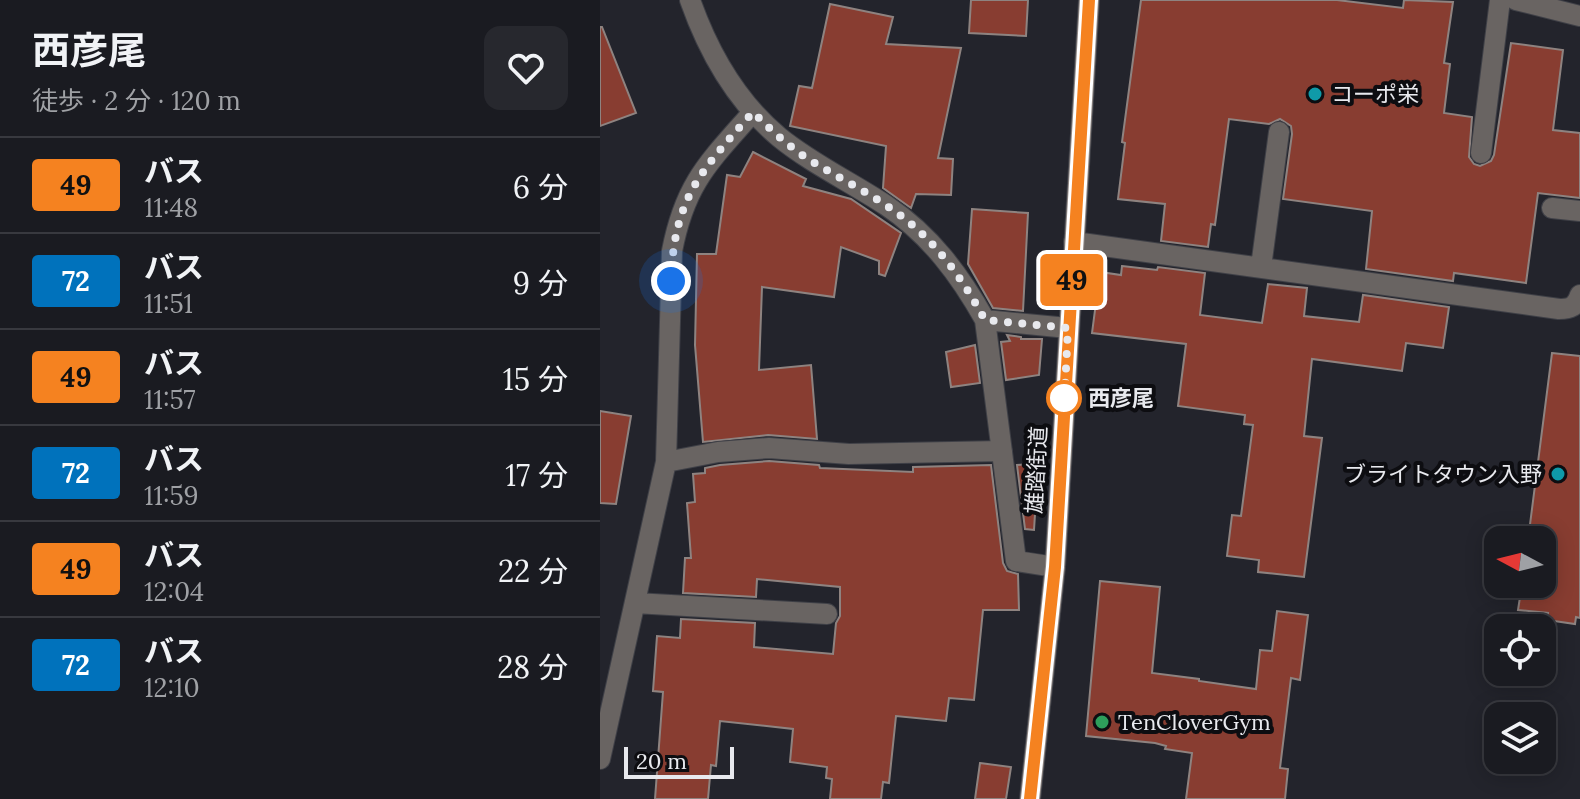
<!DOCTYPE html>
<html lang="ja">
<meta charset="utf-8">
<style>
:root{--surface:#1a1b21;--page:#27282e;--text:#f1f3f6;--muted:#9fa1a5;--line:#38393f}
body{margin:0;font-family:Lora,"Noto Sans JP",serif;background:var(--page);color:var(--text);height:100vh;display:flex;flex-direction:column;font-size:30px;white-space:nowrap}
*{box-sizing:border-box;margin:0}
p{font-size:26px;color:var(--muted)}
.icon{flex:none;width:44px;height:44px;fill:none;stroke:currentColor;stroke-width:2;stroke-linecap:round;stroke-linejoin:round}
.map{position:relative;flex:1;overflow:hidden}
.panel{display:flex;flex-direction:column;background:var(--surface);width:600px}
.panel>*{flex:none}
.badge{padding:0 16px;border-radius:6px;font-size:28px;line-height:52px}
.needle{width:52px;rotate:277deg}
.controls{position:absolute;left:884px;top:526px;display:grid;gap:16px}
.controls a{display:grid;place-items:center;width:72px;height:72px;border-radius:16px;background:var(--surface);box-shadow:0 4px 20px #0003,0 0 0 2px var(--line);font-size:40px}
.scale{position:absolute;left:24px;bottom:20px;width:110px;box-sizing:border-box;padding-left:8px;border:4px solid #e8e9ee;border-top:0;font-size:22px;line-height:28px;white-space:nowrap;color:#e8e9ee;-webkit-text-stroke:6px #0d0d11;paint-order:stroke}
.you{position:absolute;width:40px;height:40px;margin:-20px;border:6px solid #fff;border-radius:50%;background:#1a73e8;box-shadow:0 0 0 12px #1a73e833}
.map>.badge{position:absolute;translate:-50% -50%;box-shadow:0 0 0 4px #fff}
.round{display:grid;place-items:center;flex:none;width:84px;height:84px;border-radius:16px;background:var(--page)}
.head{display:flex;align-items:center;justify-content:space-between;height:136px;padding:0 32px}
h1{font-size:38px;font-weight:700;line-height:60px}
ul{padding:0;list-style:none}
li{display:flex;align-items:center;gap:24px;height:96px;padding:0 32px;border-top:2px solid var(--line)}
li div{flex:1}
li b{display:block;font-size:30px}
li em{font-style:normal}
li .badge{min-width:88px;font-weight:700;text-align:center}
main{display:flex;flex:1;min-height:0}
.map>svg:first-child{display:block}
.building{fill:#883d31;stroke:#8e8380;stroke-width:2}
.lines{fill:none;stroke-linecap:round;stroke-linejoin:round}
.street-casing{stroke:#3f4047;stroke-width:22}
.secondary-casing{stroke:#3f4047;stroke-width:22}
.street{stroke:#696462;stroke-width:20}
.secondary{stroke:#908885;stroke-width:20}
.line-casing{stroke:#fff;stroke-width:18}
.line{stroke:#f58220;stroke-width:12}
.walk{stroke:#e8e9ee;stroke-width:8;stroke-dasharray:0 14.4}
.culture-dot{fill:#0f9aa8;stroke:#0d0d11;stroke-width:3}
.stop-dot{fill:#fff;stroke:#f58220;stroke-width:4}
.leisure-dot{fill:#2e9e5b;stroke:#0d0d11;stroke-width:3}
.labels{text-anchor:middle;stroke-width:8;stroke-linejoin:round;paint-order:stroke}
.poi-label{font-size:22px;fill:#e8e9ee;stroke:#0d0d11;text-anchor:start}
.stop-label{font-size:22px;font-weight:bold;fill:#e8e9ee;stroke:#0d0d11;text-anchor:start}
.street-label{font-size:22px;fill:#e8e9ee;stroke:#0d0d11}
</style>
<main>
<section class="panel">
<div class="head"><div><h1>西彦尾</h1><p>徒歩 · 2 分 · 120 m</p></div><a class="round"><svg class="icon" aria-label="heart" viewBox="0 0 24 24"><path d="M12 20l-8-8c-3-5 5-10 8-4 3-6 11-1 8 4z"/></svg></a></div>
<ul>
<li><span class="badge" style="background:#f58220;color:#111">49</span><div><b>バス</b><p>11:48</p></div><em>6 分</em></li>
<li><span class="badge" style="background:#0072bc;color:#fff">72</span><div><b>バス</b><p>11:51</p></div><em>9 分</em></li>
<li><span class="badge" style="background:#f58220;color:#111">49</span><div><b>バス</b><p>11:57</p></div><em>15 分</em></li>
<li><span class="badge" style="background:#0072bc;color:#fff">72</span><div><b>バス</b><p>11:59</p></div><em>17 分</em></li>
<li><span class="badge" style="background:#f58220;color:#111">49</span><div><b>バス</b><p>12:04</p></div><em>22 分</em></li>
<li><span class="badge" style="background:#0072bc;color:#fff">72</span><div><b>バス</b><p>12:10</p></div><em>28 分</em></li>
</ul>
</section>
<div class="map">
<svg width="980" height="799" viewBox="0 0 980 799">
<rect width="100%" height="100%" fill="#23242c"/>
<path class="building" d="M371,0h57l-2,36 -57,-3z
M541,0h196l66,8 1,-8 49,2 -9,61 6,1 -6,49 28,4 -3,40 5,7 6,2 11,-5 3,-6 17,-112 52,7 -10,80 27,3v65l-42,-5 -12,90 -72,-10 -1,8 -87,-12 6,-58 -89,-12 9,-65 -1,-8 -11,-7 -11,5 -40,-5 -14,106 -4,-1 -3,23 -47,-6 4,-37 -47,-5 7,-56 -3,-1z
M230,4l63,13 -7,27 75,4 -23,110 15,1 -2,36 -35,-1 -5,14 -28,-20 3,-42 -96,-20 9,-40 13,2z
M0,27h2l34,86 -36,13z
M153,152l53,27 -3,7 48,13 50,34 -16,43 -6,-2v-13l-38,-14 -7,50 -72,-10 -3,83 52,-5 6,74 -49,-4 -65,7 -8,-97 2,-91h19l11,-79 13,2z
M372,209l56,4 -5,98 -30,-3 -25,-44z
M522,266l35,4 1,-3 47,6 -5,42 62,8 6,-39 39,4 -3,28 55,6 4,-27 86,12 -6,41 -37,-5 -4,28 -90,-12 -8,77 18,2 -18,139 -46,-5 1,-12 -32,-4 5,-41 9,1 12,-91 -9,-1 1,-9 -67,-9 8,-62 -94,-11 8,-61 21,3z
M407,335l14,2v2h21l-3,36 -33,5 -5,-38 9,-1z
M375,345l5,38 -29,4 -5,-35z
M952,353l28,3v262l-4,-1 -1,7 -28,-4 1,-7 -30,-3 4,-26h20v-44h-14z
M0,411l31,5 -15,88 -16,-1z
M169,461l50,4 1,3 93,4v-5l78,-2 12,98 4,8 11,3 1,36h-36l-9,90 -25,-2 -3,23 -50,-5 -7,67 -6,-1 -2,17h-51l2,-20 -6,-1 1,-11 -37,-5 3,-33 -73,-8 -4,45 -5,-1 -3,34h-53l8,-107 -10,-1 4,-55 23,2 1,-19 74,4 -1,24 79,7 3,-31 4,-7v-29l-83,-8 -1,18 -73,-4 2,-35h6l-4,-55 8,-1 -2,-28 12,-1v-5l15,-3z
M434,464l-1,17 4,1 -3,48 -9,-1 -8,-64z
M500,581l60,6 -8,86 47,6v2l57,8 4,-39 12,1 5,-40 31,4 -8,65 -9,-2 -11,90 8,1 -3,30h-99l6,-46 -27,-4 1,-3 -11,-3 -69,-7z
M380,763l31,4 -5,32h-31z"/>
<g class="lines">
<g class="street-casing">
<path id="street" d="M90,0c18,51 47,102 89,137 33,27 72,45 108,69 43,29 73,69 98,114l31,241 39,6
M916,0l64,16
M881,153l19,-153
M952,208l28,3
M474,242l485,67c11,0 17,-2 21,-14
M661,267l18,-135
M385,320l83,8
M66,462l52,-10 51,-4 80,6 153,-3
M35,603l192,11
M0,759l66,-297 6,-211c13,-68 37,-89 81,-139"/>
</g>
<g class="secondary-casing">
<path id="secondary" d="M430,799l25,-232 34,-567"/>
</g>
<use href="#street" class="street"/>
<use href="#secondary" class="secondary"/>
</g>
<g class="lines">
<g class="line-casing">
<path id="line" d="M430,799l25,-232 34,-567"/>
</g>
<use href="#line" class="line"/>
<path class="walk" d="M71,281c3,-83 29,-109 82,-169 16,16 33,32 52,45 38,24 81,43 114,74 28,26 48,56 66,89l83,8 -4,81v-11"/>
</g>
<g class="culture-dot">
<circle cx="715" cy="94" r="8"/>
<circle cx="958" cy="474" r="8"/>
</g>
<circle class="stop-dot" cx="464" cy="398" r="16"/>
<circle class="leisure-dot" cx="502" cy="722" r="8"/>
<g class="labels">
<g class="poi-label">
<text x="731" y="102">コーポ栄</text>
<text x="942" y="482" text-anchor="end">ブライトタウン入野</text>
<text x="518" y="730">TenCloverGym</text>
</g>
<g class="stop-label">
<text x="488" y="406">西彦尾</text>
</g>
<g class="street-label">
<text transform="translate(436 470) rotate(-87)" y="8">雄踏街道</text>
</g>
</g>
</svg>
<div class="controls">
<a><svg class="needle" viewBox="-14 -14 28 28"><path d="M0-13l5 13h-10z" fill="#e53935"/><path d="M0 13l5-13h-10z" fill="#9fa1a5"/></svg></a>
<a><svg class="icon" aria-label="locate" viewBox="0 0 24 24"><circle cx="12" cy="12" r="6"/><path d="M12 2v4M12 18v4M2 12h4M18 12h4"/></svg></a>
<a><svg class="icon" aria-label="layers" viewBox="0 0 24 24"><path d="M12 4l9 5-9 5-9-5zM3 14l9 5 9-5"/></svg></a>
</div>
<div class="scale">20 m</div>
<div class="you" style="left:71px;top:281px"></div>
<b class="badge" style="left:472px;top:280px;background:#f58220;color:#111">49</b>
</div>
</main>
